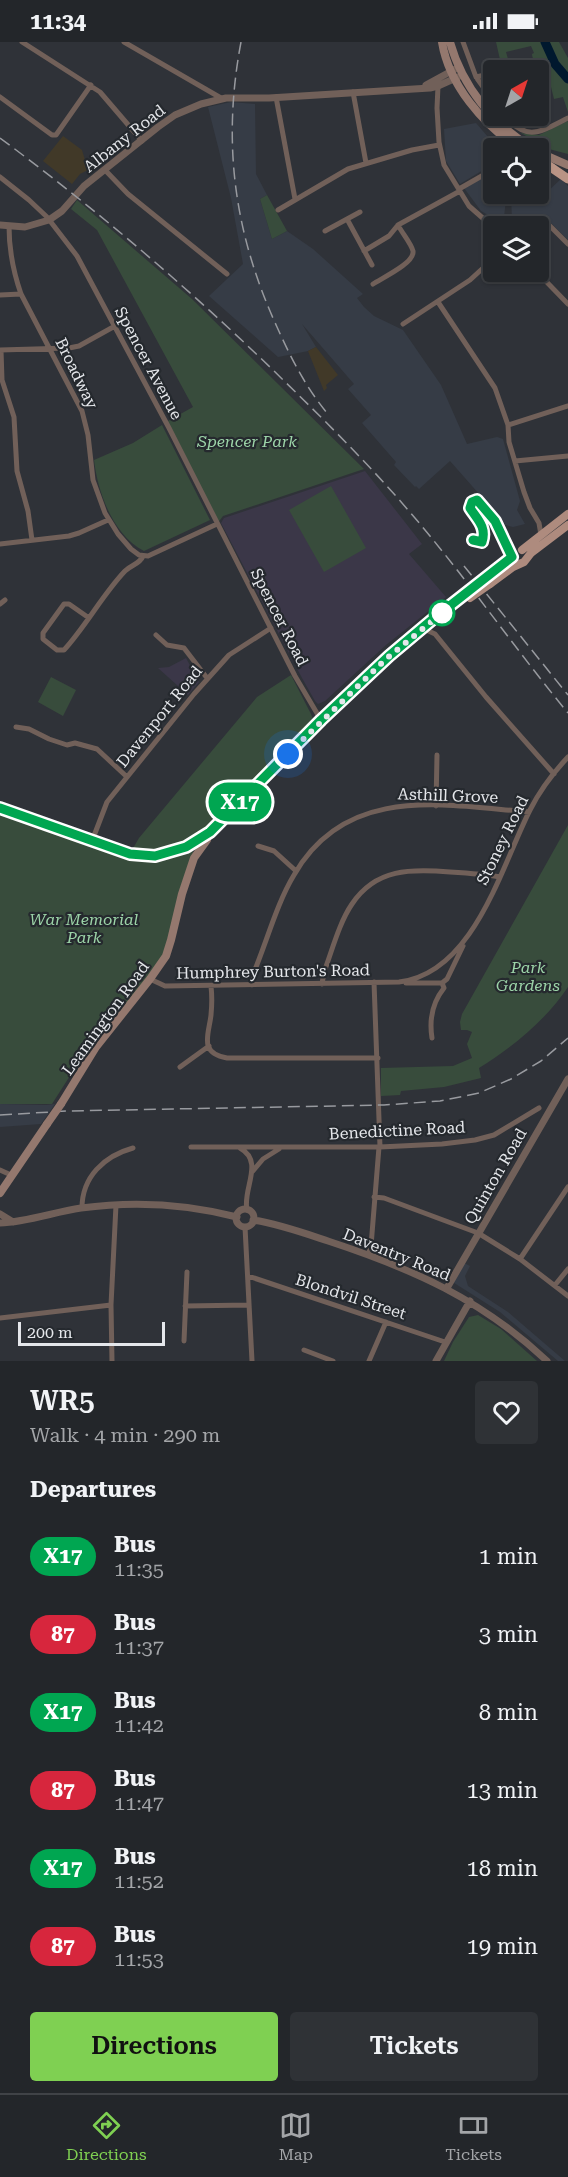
<!DOCTYPE html>
<meta charset="utf-8">
<style>
:root{--surface:#23262a;--page:#2f3236;--text:#f1f3f6;--muted:#a3a5a8;--line:#404347;--accent:#7fd052}
body{margin:0;font-family:"Roboto Serif",serif;background:var(--page);color:var(--text);height:100vh;display:flex;flex-direction:column;font-size:22px;white-space:nowrap}
*{box-sizing:border-box;margin:0}
p{font-size:20px;color:var(--muted)}
.icon{flex:none;width:33px;height:33px;fill:none;stroke:currentColor;stroke-width:2;stroke-linecap:round;stroke-linejoin:round}
.map{position:relative;height:1319px;overflow:hidden}
.sheet{display:flex;flex-direction:column;background:var(--surface);flex:1}
.sheet>*{flex:none}
.badge{padding:0 12px;border-radius:20px;font-size:21px;line-height:39px}
.needle{width:39px;rotate:39deg}
.fabs{position:absolute;left:483px;top:18px;display:grid;gap:12px}
.fabs a{display:grid;place-items:center;width:66px;height:66px;border-radius:6px;background:var(--surface);box-shadow:0 2px 4px #0004,0 0 0 2px var(--line);font-size:30px}
.scale{position:absolute;left:18px;bottom:15px;width:147px;box-sizing:border-box;padding-left:6px;border:3px solid #e5e7eb;border-top:0;font-size:16px;line-height:21px;white-space:nowrap;color:#e5e7eb;-webkit-text-stroke:4px #25292e;paint-order:stroke}
.you{position:absolute;width:30px;height:30px;margin:-15px;border:4px solid #fff;border-radius:50%;background:#1a73e8;box-shadow:0 0 0 9px #1a73e833}
.map>.badge{position:absolute;translate:-50% -50%;box-shadow:0 0 0 3px #fff}
h2{padding:0 30px;font-size:22px;line-height:54px}
.round{display:grid;place-items:center;flex:none;width:63px;height:63px;border-radius:6px;background:var(--page)}
.headline{display:flex;align-items:center;justify-content:space-between;height:102px;padding:0 30px}
h1{font-size:28px;font-weight:600;line-height:45px}
.cta{display:flex;gap:12px;margin-top:auto;padding:12px 30px}
.cta a{flex:1;height:69px;border-radius:6px;background:var(--accent);color:#111;font-size:24px;font-weight:600;line-height:69px;text-align:center}
.cta a+a{background:var(--page);color:var(--text)}
ul{padding:0;list-style:none}
li{display:flex;align-items:center;gap:18px;height:78px;padding:0 30px}
li div{flex:1}
li b{display:block;font-size:22px}
li em{font-style:normal}
li .badge{min-width:66px;font-weight:700;text-align:center}
.status{display:flex;justify-content:space-between;align-items:center;height:42px;padding:0 30px;background:var(--surface);direction:ltr}
.status svg{height:16px;fill:currentColor}
.menu{display:flex;justify-content:space-around;align-items:center;height:84px;border-top:2px solid var(--line);background:var(--surface);font-size:16px;color:var(--muted)}
.menu a{display:grid;justify-items:center;gap:3px}
.menu .on{color:var(--accent)}
.map>svg:first-child{display:block}
.built{fill:#363c46}
.industrial{fill:#413928}
.education{fill:#3b3748}
.green{fill:#384c3c}
.lines{fill:none;stroke-linecap:round;stroke-linejoin:round}
.river{stroke:#00182e;stroke-width:9}
.minor{stroke:#716059;stroke-width:5}
.tertiary{stroke:#716059;stroke-width:7}
.secondary{stroke:#94786e;stroke-width:8}
.primary{stroke:#ae8b7e;stroke-width:8}
.trunk{stroke:#ba9485;stroke-width:9}
.rail{stroke:#989a9f;stroke-width:1.5;stroke-dasharray:12 6;stroke-linecap:butt}
.secondary-bridge{stroke:#94786e;stroke-width:8}
.primary-bridge{stroke:#ae8b7e;stroke-width:8}
.line-casing{stroke:#fff;stroke-width:14}
.line{stroke:#00a651;stroke-width:9}
.walk{stroke:#e5e7eb;stroke-width:6;stroke-dasharray:0 10.8}
.stop-dot{fill:#fff;stroke:#00a651;stroke-width:3}
.labels{text-anchor:middle;stroke-width:4.5;stroke-linejoin:round;paint-order:stroke}
.street-label{font-size:16px;fill:#e5e7eb;stroke:#25292e}
.park-label{font-size:16px;font-style:italic;fill:#9cd4a8;stroke:#25292e}
</style>
<div class="status"><b>11:34</b><svg viewBox="0 0 49 12"><path d="M0 12V9h3v3zM5 12V6h3v6zM10 12V3h3v9zM15 12V0h3v12zM26 1h20v11H26zM47 4h2v5h-2z"/></svg></div>
<div class="map">
<svg width="568" height="1319" viewBox="0 0 568 1319">
<rect width="100%" height="100%" fill="#2f3238"/>
<path class="built" d="M231,60l24,2 1,70 11,21 -7,4 12,40 15,-8 26,18 50,45 -6,4 7,9 10,9 29,14 38,55 26,59 30,-7 6,2 17,62 -3,9 8,14 -12,3 -11,-3 -7,-12 -45,-51 -31,28 -3,-3 -1,1 -21,-22 2,-3 -34,-39 9,-8 -23,-26 6,-5 -52,-60 14,23 -8,4 -30,6 -69,-61 34,-32 -12,-66 -23,-91z
M476,81l12,14 14,11h-8l-1,16 -33,20 -14,-23 -2,-32z
M494,130v22l12,5 -2,18 -14,-1 -9,-5 -17,-23z
M561,137l7,7v54l-18,-18 -38,-2 -1,-24 3,-2h24l1,-9 7,8z
M0,1062l46,1 9,-1 -14,20 -41,3z
M462,1220l8,4 -5,10 3,10 40,26 57,49h-7l-58,-49 -49,-31z"/>
<path class="industrial" d="M63,94l19,14 6,20 -8,4 -8,10 -29,-23z
M316,305l22,28 -12,10 1,3 -3,3 -16,-40z"/>
<path class="education" d="M365,429l57,73 -13,10 37,43 -60,48 -61,56 -7,3 -3,-3 -13,-23 -81,-155 3,-5z
M186,616l13,24 -11,13 -30,-27 11,-1z"/>
<path class="green" d="M496,0h63l9,16v54l-5,-15 -9,2 -8,-32 -4,1v3l-3,1c-2,-6 -7,-13 -7,-18l2,-1 -3,-7 -25,6 2,7 -7,5z
M568,79v33l-19,-5 -28,-16 18,2z
M267,153l20,36 -15,8 -12,-40z
M77,158l115,99 172,170 -141,47 -6,8 -51,-102 27,-15 -96,-177 -26,-21z
M162,383l48,95 -66,31c-31,-16 -46,-58 -50,-91l39,-17z
M331,444l35,62 -42,24 -35,-62z
M291,633l20,39 2,5 -2,4 -109,108c-22,14 -43,25 -70,19l7,-12 118,-141z
M51,635l25,13 -13,26 -25,-14z
M0,766l130,46 59,-5 3,1 2,5 -27,98 -71,94 -7,-1 -37,58h-52z
M568,783v162c-23,34 -54,59 -89,81l2,10 -37,9 -43,4 -1,4 -19,1v-28l72,-2 19,-8 -5,-14 5,-12 -5,-2h-6l-1,-8 2,-8z
M478,1273l23,14 36,32h-93l9,-19 16,-25z"/>
<g class="lines">
<path class="river" d="M545,0l10,22 13,15"/>
<path class="minor" d="M22,0l78,50 42,49
M124,0l97,56
M463,0l13,35 18,25
M500,28c7,-6 23,-10 32,-7l2,7
M476,35l18,-4
M438,44l-1,22 2,34 5,23 25,41 25,22
M353,50l13,71
M0,55l52,38h4l35,-50
M276,55l19,102
M504,74c24,26 36,16 64,2
M105,128l23,24 99,80
M0,135l29,23 18,17 30,39 92,172 126,248 26,44
M459,147l35,-20
M278,168l70,-41 64,-19 27,-5
M347,177l25,46
M485,180l8,-2 55,4 20,20
M9,184c0,25 4,45 12,68l61,117 6,24 5,45 12,33 13,21 13,15 8,6 9,1 69,-32
M325,189l35,-19
M364,209l25,-15 9,-11 62,-34
M537,230l31,32
M373,242c9,-6 42,-21 40,-33 -2,-8 -11,-18 -15,-26
M0,253l21,-1
M438,260l57,86 13,37 1,17 15,50 6,16 9,15 2,12
M403,282l67,-44 24,-22
M0,308l69,-2 10,-2 36,-20
M1,308l1,30 12,37 3,54 11,40 4,29
M508,383l60,-19
M515,419l53,-5
M0,502l69,-8 10,-3 29,-13
M0,562l5,-4
M89,576l-20,-14h-5l-21,29v6l14,11h7c22,-24 39,-56 61,-79 6,-6 15,-7 18,-15
M422,586l13,6 51,63 68,77
M156,593l11,10 17,3 23,30
M16,685l13,2 20,10 18,6 8,-2 22,6 29,27
M436,764l1,-51
M92,799l15,-39 87,-108 35,-39 42,-27
M258,804l16,5 22,20
M150,937l15,7 234,-4c75,-9 102,-115 131,-172 10,-20 23,-37 38,-53
M374,940l6,165
M406,941h36
M442,941l5,-4 16,-33
M322,942l2,-12c8,-21 15,-49 28,-68 24,-36 59,-35 98,-32 17,1 34,2 50,5
M252,943l2,-13c13,-31 23,-69 40,-97 52,-91 149,-70 235,-63
M211,944c1,9 1,19 0,29 -2,19 -13,38 16,43h151
M432,996c-3,-19 0,-35 12,-50l-2,-5
M180,1025l29,-21
M191,1105h189l62,-3 33,-4 19,-5 45,-27
M240,1106c25,14 2,41 7,62
M0,1128l11,5
M252,1130l11,-13 16,-10
M374,1155l10,1 94,35 42,26 48,37
M82,1166c0,-31 22,-52 51,-60
M245,1185l7,134
M368,1213l3,-9 8,-99
M520,1217l48,-72
M248,1234l197,66
M555,1243l13,-16
M185,1264l64,-1
M0,1276l111,-13
M184,1299l3,-69
M304,1308l29,11
M112,1319l-1,-56 5,-100
M369,1319l17,-39"/>
<path class="tertiary" d="M426,43l33,-18
M0,183l25,2 24,-7 13,-9 22,-25 74,-59 17,-12 26,-11 25,-6h43l161,-10 8,-2 20,-9
M236 1176a9 9 0 1 1 18 0a9 9 0 1 1-18 0Z
M0,1172l13,8
M253,1178c26,4 51,13 75,21 85,28 153,58 219,120
M0,1181c27,-1 54,-11 81,-15 51,-7 106,-4 156,9
M447,1246l121,-209
M436,1319l34,-60"/>
<path class="secondary" d="M442,0c7,43 41,82 76,106
M450,0c12,44 44,84 83,106
M538,110l30,13
M538,118l15,8
M61,1062l35,-57 54,-68 16,-23 5,-16 11,-46 12,-36 13,-18 1,-7
M0,1151l47,-69"/>
<path class="primary" d="M522,508l46,-36
M485,537l27,-22
M490,542l23,-17 11,-5 7,-9 37,-28
M0,766l108,39 28,9 23,-1 27,-8 24,-15 111,-112 68,-64 77,-63"/>
<path class="trunk" d="M549,124l19,13"/>
<path class="rail" d="M241,0c-19,101 -7,191 36,285 14,31 28,59 50,86
M0,96c96,71 187,149 273,232 44,43 88,86 129,133 59,67 109,141 166,210
M464,524l104,129
M0,1073l67,-4 317,-6 56,-4 39,-8 32,-14 30,-18 27,-23"/>
<path class="secondary-bridge" d="M47,1082l14,-20"/>
<path class="primary-bridge" d="M466,551l19,-14
M470,556l20,-14"/>
</g>
<g class="lines">
<g class="line-casing">
<path id="line" d="M0,766l130,46 25,2 31,-9 24,-15 111,-112 68,-64 44,-37 79,-62 -17,-36 -18,-21 -5,2 -2,6c7,11 17,19 12,34l-9,-2"/>
</g>
<use href="#line" class="line"/>
<path class="walk" d="M288,712l98,-95 56,-46"/>
</g>
<circle class="stop-dot" cx="442" cy="571" r="12"/>
<g class="labels">
<g class="street-label">
<text transform="translate(124 96) rotate(-38)" y="6">Albany Road</text>
<text transform="translate(149 321) rotate(62)" y="6">Spencer Avenue</text>
<text transform="translate(77 331) rotate(64)" y="6">Broadway</text>
<text transform="translate(280 575) rotate(63)" y="6">Spencer Road</text>
<text transform="translate(159 674) rotate(-51)" y="6">Davenport Road</text>
<text transform="translate(448 753) rotate(2)" y="6">Asthill Grove</text>
<text transform="translate(502 798) rotate(-64)" y="6">Stoney Road</text>
<text transform="translate(273 929) rotate(-1)" y="6">Humphrey Burton's Road</text>
<text transform="translate(105 976) rotate(-54)" y="6">Leamington Road</text>
<text transform="translate(397 1088) rotate(-3)" y="6">Benedictine Road</text>
<text transform="translate(495 1134) rotate(-60)" y="6">Quinton Road</text>
<text transform="translate(397 1212) rotate(22)" y="6">Daventry Road</text>
<text transform="translate(351 1254) rotate(18)" y="6">Blondvil Street</text>
</g>
<g class="park-label">
<text x="247" y="405">Spencer Park</text>
<text x="84" y="883">War Memorial<tspan x="84" dy="18">Park</tspan></text>
<text x="528" y="931">Park<tspan x="528" dy="18">Gardens</tspan></text>
</g>
</g>
</svg>
<div class="fabs">
<a><svg class="needle" viewBox="-14 -14 28 28"><path d="M0-13l5 13h-10z" fill="#e53935"/><path d="M0 13l5-13h-10z" fill="#a3a5a8"/></svg></a>
<a><svg class="icon" aria-label="locate" viewBox="0 0 24 24"><circle cx="12" cy="12" r="6"/><path d="M12 2v4M12 18v4M2 12h4M18 12h4"/></svg></a>
<a><svg class="icon" aria-label="layers" viewBox="0 0 24 24"><path d="M12 4l9 5-9 5-9-5zM3 14l9 5 9-5"/></svg></a>
</div>
<div class="scale">200 m</div>
<div class="you" style="left:288px;top:712px"></div>
<b class="badge" style="left:240px;top:760px;background:#00a651;color:#fff">X17</b>
</div>
<section class="sheet">
<div class="headline"><div><h1>WR5</h1><p>Walk · 4 min · 290 m</p></div><a class="round"><svg class="icon" aria-label="heart" viewBox="0 0 24 24"><path d="M12 20l-8-8c-3-5 5-10 8-4 3-6 11-1 8 4z"/></svg></a></div>
<h2>Departures</h2>
<ul>
<li><span class="badge" style="background:#00a651;color:#fff">X17</span><div><b>Bus</b><p>11:35</p></div><em>1 min</em></li>
<li><span class="badge" style="background:#d7263d;color:#fff">87</span><div><b>Bus</b><p>11:37</p></div><em>3 min</em></li>
<li><span class="badge" style="background:#00a651;color:#fff">X17</span><div><b>Bus</b><p>11:42</p></div><em>8 min</em></li>
<li><span class="badge" style="background:#d7263d;color:#fff">87</span><div><b>Bus</b><p>11:47</p></div><em>13 min</em></li>
<li><span class="badge" style="background:#00a651;color:#fff">X17</span><div><b>Bus</b><p>11:52</p></div><em>18 min</em></li>
<li><span class="badge" style="background:#d7263d;color:#fff">87</span><div><b>Bus</b><p>11:53</p></div><em>19 min</em></li>
</ul>
<div class="cta"><a>Directions</a><a>Tickets</a></div>
</section>
<nav class="menu">
<a class="on"><svg class="icon" aria-label="directions" viewBox="0 0 24 24"><path d="M12 3l9 9-9 9-9-9zM9 14v-3h6M13 9l2 2-2 2"/></svg>Directions</a>
<a><svg class="icon" aria-label="map" viewBox="0 0 24 24"><path d="M3 6l6-2 6 2 6-2v14l-6 2-6-2-6 2zM9 4v14M15 6v14"/></svg>Map</a>
<a><svg class="icon" aria-label="tickets" viewBox="0 0 24 24"><path d="M3 7h18v10H3zM15 7v10"/></svg>Tickets</a>
</nav>
